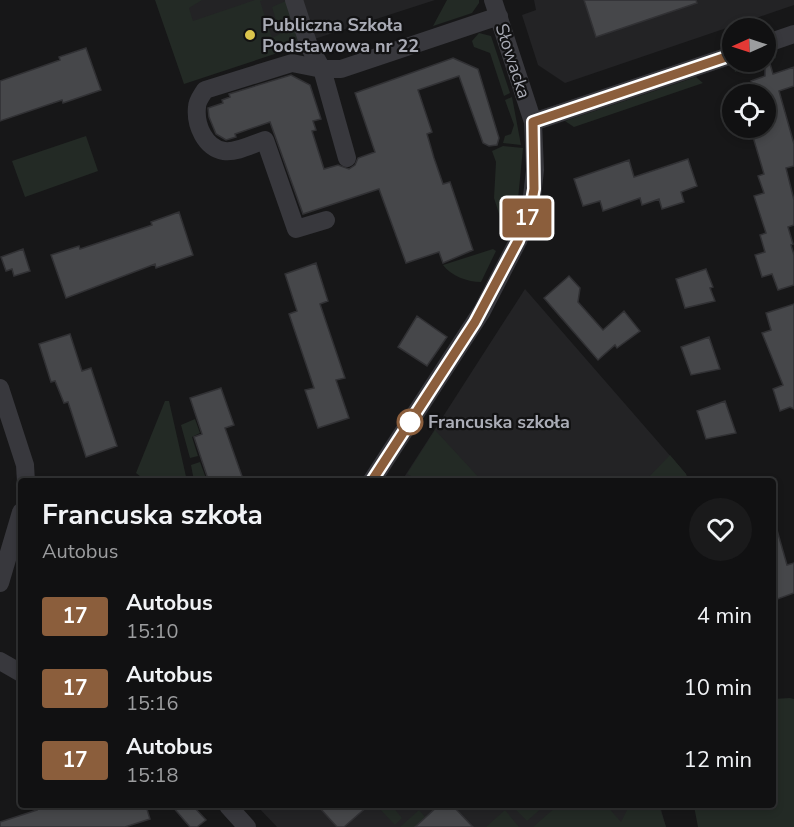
<!DOCTYPE html>
<html lang="pl">
<meta charset="utf-8">
<style>
:root{--surface:#111112;--page:#1a1a1b;--text:#f1f3f6;--muted:#9c9d9f;--line:#303132}
body{margin:0;font-family:"Nunito Sans",sans-serif;background:var(--page);color:var(--text);height:100vh;display:flex;flex-direction:column;font-size:22px;white-space:nowrap}
*{box-sizing:border-box;margin:0}
p{font-size:20px;color:var(--muted)}
.icon{flex:none;width:33px;height:33px;fill:none;stroke:currentColor;stroke-width:2;stroke-linecap:round;stroke-linejoin:round}
.map{position:relative;flex:1;overflow:hidden}
.drawer{position:absolute;left:18px;top:478px;width:758px;height:330px;display:flex;flex-direction:column;background:var(--surface);border-radius:6px;box-shadow:0 3px 9px #0003,0 0 0 2px var(--line)}
.drawer>*{flex:none}
.badge{padding:0 12px;border-radius:4px;font-size:21px;line-height:39px}
.needle{width:39px;rotate:267deg}
.buttons{position:absolute;left:722px;top:18px;display:grid;gap:12px}
.buttons a{display:grid;place-items:center;width:54px;height:54px;border-radius:50%;background:var(--surface);box-shadow:0 3px 9px #0003,0 0 0 2px var(--line);font-size:30px}
.map>.badge{position:absolute;translate:-50% -50%;box-shadow:0 0 0 3px #fff}
.round{display:grid;place-items:center;flex:none;width:63px;height:63px;border-radius:32px;background:var(--page)}
.headline{display:flex;align-items:center;justify-content:space-between;height:102px;padding:0 24px}
h1{font-size:28px;font-weight:700;line-height:45px}
ul{padding:0;list-style:none}
li{display:flex;align-items:center;gap:18px;height:72px;padding:0 24px}
li div{flex:1}
li b{display:block;font-size:22px}
li em{font-style:normal}
li .badge{min-width:66px;font-weight:700;text-align:center}
.map>svg:first-child{display:block}
.built{fill:#232325}
.green{fill:#232a25}
.building{fill:#46474a;stroke:#313134;stroke-width:1.5}
.lines{fill:none;stroke-linecap:round;stroke-linejoin:round}
.street{stroke:#38383d;stroke-width:18}
.line-casing{stroke:#fff;stroke-width:14}
.line{stroke:#8b5e3c;stroke-width:9}
.poi-dot{fill:#dbc54c;stroke:#121213;stroke-width:2}
.stop-dot{fill:#fff;stroke:#8b5e3c;stroke-width:3}
.labels{text-anchor:middle;stroke-width:4.5;stroke-linejoin:round;paint-order:stroke}
.poi-label{font-size:18px;font-weight:bold;fill:#aaacb6;stroke:#121213;text-anchor:start}
.street-label{font-size:18px;fill:#aaacb6;stroke:#121213}
.stop-label{font-size:18px;font-weight:bold;fill:#aaacb6;stroke:#121213;text-anchor:start}
</style>
<div class="map">
<svg width="794" height="827" viewBox="0 0 794 827">
<rect width="100%" height="100%" fill="#171718"/>
<path class="built" d="M160,0h275l-248,80z
M534,0h260v5l-229,78 -27,-18 -16,-50 14,-5z
M525,289l161,185 2,7 -287,1z
M257,806h403l6,21h-389z"/>
<path class="green" d="M155,0h47l-13,8 4,13 62,-21h8l-3,1 12,37 8,-4 -8,-27 16,-7 9,28 -2,4 4,14 -115,38z
M447,0h32v3l-7,10 -39,13z
M479,33l12,3 19,57 -6,3 -14,-43 -16,-6 -2,-6z
M774,50l2,8 -41,14 -2,-8 6,-2h26v-9z
M696,77l7,6 -129,44 -9,-6z
M512,97l9,48 -18,-2 2,-7 6,-2 3,-9 -9,-25z
M86,136l12,35 -73,26 -13,-36z
M503,146l20,2 -5,51 -8,25 -9,-4 -7,-22 2,-36 -4,-11z
M493,249l3,2 -15,31c-13,0 -30,-6 -38,-17z
M165,401h4l18,80h-41l-10,-8z
M195,419l5,14 -8,4 6,19 -8,2 -9,-33z
M435,430l47,51h-61l-14,-7z
M670,455l16,19 2,7h-43z
M200,462l7,19h-13l-3,-16z
M790,698l4,1v128h-96l-4,-21h78l1,-107z
M377,806h15l10,12 -7,7z
M512,806h32l-17,15z
M557,806h50l14,16 8,-16h30l7,21h-133z
M419,810l6,7 -10,10h-15z
M505,810l14,17h-33z"/>
<path class="building" d="M584,0h112l1,3 -101,34z
M86,48l15,42 -38,13 -1,-3 -62,21v-40l60,-21 -1,-3z
M768,57l5,17 21,-7v19l-15,5 15,53v22l-8,2 8,32v25l-6,2 5,17 -2,1 3,10v30l-16,5 -6,-16 -10,3 -7,-22 10,-3 -5,-17 6,-2 -12,-37 10,-3 -6,-17 6,-2 -11,-37 9,-4 -2,-5h5v-34h-9l-5,-13 14,-5v-18z
M453,58l25,11 21,69 -2,7 -8,1 -6,-3 -24,-67 -41,14 14,42 -5,2 7,24 9,26 7,-2 23,68 -30,13 -4,-11 -33,11 -27,-74 -76,25 -33,-92 -35,12 1,3 -10,3 -10,-6 -7,-17 -1,-9 15,-5 -1,-3 8,-3 -1,-3 62,-19 19,10 11,34 -8,2 3,9 -4,1 12,38 14,-4 11,4 6,-4 3,-7 17,-6 -20,-59z
M688,159l9,27 -16,6 3,10 -22,7 -3,-10 -17,6 -2,-7 -37,13 -3,-10 -17,5 -9,-27 55,-19 5,17z
M179,212l14,43 -37,13 -1,-4 -89,34 -15,-43 28,-9 1,3 72,-24 -1,-3z
M23,249l7,22 -16,5 -2,-7 -6,2 -5,-14z
M316,263l12,38 -8,3 25,74 -9,2 13,38 -31,10 -13,-38 9,-2 -25,-74 8,-3 -12,-37z
M706,269l7,18 -3,1 5,13 -30,7 -9,-29z
M569,276l11,12 -2,14 25,28 21,-19 16,20 -23,17 -2,-3 -17,15 -54,-62z
M794,304v105l-4,-2 -10,4 -7,-22 10,-4 -21,-52 9,-3 -5,-17z
M417,316l30,21 -20,29 -29,-19z
M70,334l12,37 9,-3 26,78 -31,11 -18,-55 -4,1 -9,-22 -4,1 -12,-38z
M709,337l11,32 -29,6 -10,-28z
M221,388l13,37 -9,3 19,54h-35l-15,-45 8,-3 -12,-36z
M725,401l11,32 -30,6 -9,-28z
M772,530h5l10,35 7,-2v30l-22,8z
M35,806h111l4,13 -25,8h-125v-5l37,-12z
M172,806h21l13,14 -9,7h-7z
M318,806h50l-24,21h-7z
M438,806h15l20,21h-58z"/>
<g class="lines">
<path class="street" d="M294,0l15,46 13,23 25,89
M765,44l29,-10
M533,122l199,-67
M326,220l-30,9 -31,-89c-12,4 -29,13 -41,11 -19,-3 -29,-26 -27,-44 0,-6 5,-12 8,-17l87,-27 30,6h19l158,-53
M0,388l25,77 1,17
M371,482l111,-171 36,-70 13,-35 4,-36 -2,-48 -40,-122
M0,583l21,-71
M0,661l21,12
M228,806l19,21"/>
</g>
<g class="lines">
<g class="line-casing">
<path id="line" d="M371,482l104,-160 43,-81 13,-35 3,-17 -1,-67 199,-67"/>
</g>
<use href="#line" class="line"/>
</g>
<circle class="poi-dot" cx="250" cy="35" r="6"/>
<circle class="stop-dot" cx="410" cy="422" r="12"/>
<g class="labels">
<g class="poi-label">
<text x="262" y="31">Publiczna Szkoła<tspan x="262" dy="21">Podstawowa nr 22</tspan></text>
</g>
<g class="street-label">
<text transform="translate(513 61) rotate(72)" y="6">Słowacka</text>
</g>
<g class="stop-label">
<text x="428" y="428">Francuska szkoła</text>
</g>
</g>
</svg>
<div class="buttons">
<a><svg class="needle" viewBox="-14 -14 28 28"><path d="M0-13l5 13h-10z" fill="#e53935"/><path d="M0 13l5-13h-10z" fill="#9c9d9f"/></svg></a>
<a><svg class="icon" aria-label="locate" viewBox="0 0 24 24"><circle cx="12" cy="12" r="6"/><path d="M12 2v4M12 18v4M2 12h4M18 12h4"/></svg></a>
</div>
<b class="badge" style="left:527px;top:218px;background:#8b5e3c;color:#fff">17</b>
<section class="drawer">
<div class="headline"><div><h1>Francuska szkoła</h1><p>Autobus</p></div><a class="round"><svg class="icon" aria-label="heart" viewBox="0 0 24 24"><path d="M12 20l-8-8c-3-5 5-10 8-4 3-6 11-1 8 4z"/></svg></a></div>
<ul>
<li><span class="badge" style="background:#8b5e3c;color:#fff">17</span><div><b>Autobus</b><p>15:10</p></div><em>4 min</em></li>
<li><span class="badge" style="background:#8b5e3c;color:#fff">17</span><div><b>Autobus</b><p>15:16</p></div><em>10 min</em></li>
<li><span class="badge" style="background:#8b5e3c;color:#fff">17</span><div><b>Autobus</b><p>15:18</p></div><em>12 min</em></li>
</ul>
</section>
</div>
